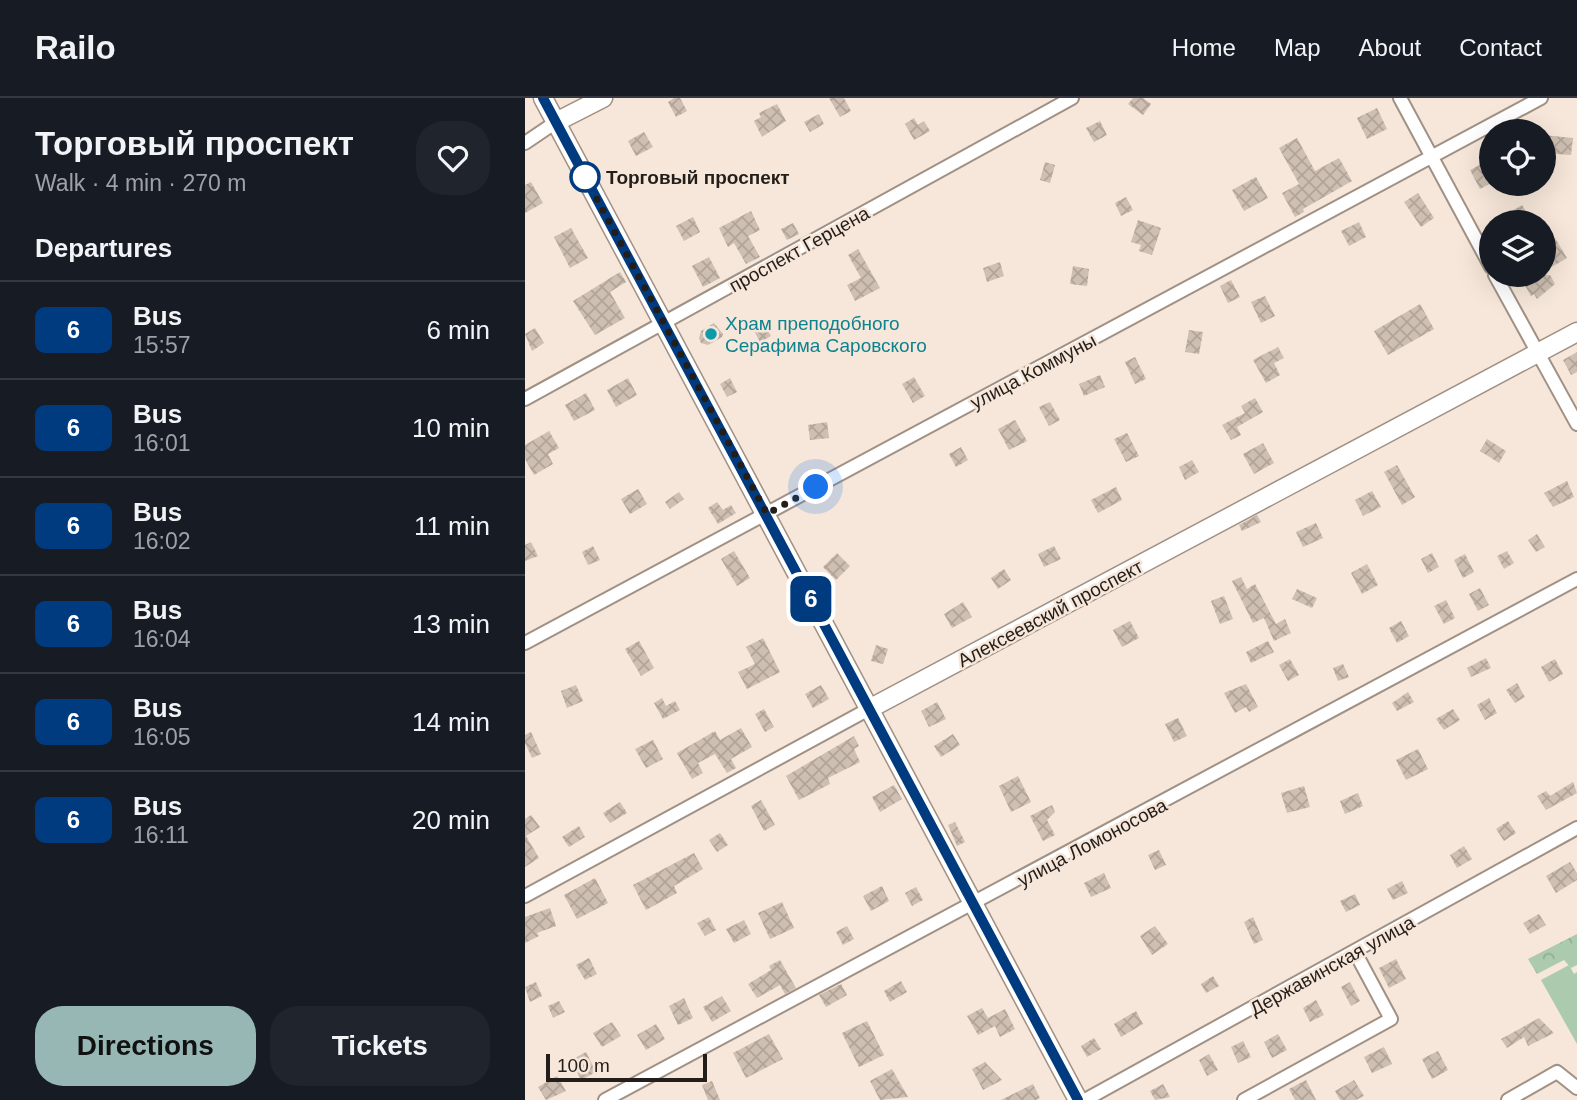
<!DOCTYPE html>
<meta charset="utf-8">
<style>
:root{--surface:#171b24;--page:#20242c;--text:#f1f3f6;--muted:#9ea1a6;--line:#363941;--accent:#96b7b4}
body{margin:0;font-family:Arial,sans-serif;background:var(--page);color:var(--text);height:100vh;display:flex;flex-direction:column;font-size:26px;white-space:nowrap}
*{box-sizing:border-box;margin:0}
p{font-size:23px;color:var(--muted)}
.icon{flex:none;width:38px;height:38px;fill:none;stroke:currentColor;stroke-width:2;stroke-linecap:round;stroke-linejoin:round}
.map{position:relative;flex:1;overflow:hidden}
.details{display:flex;flex-direction:column;background:var(--surface);width:525px}
.details>*{flex:none}
.badge{padding:0 14px;border-radius:10px;font-size:24px;line-height:46px}
.tools{position:absolute;left:954px;top:21px;display:grid;gap:14px}
.tools a{display:grid;place-items:center;width:77px;height:77px;border-radius:50%;background:var(--surface);box-shadow:0 7px 28px #0002;font-size:35px}
.scale{position:absolute;left:21px;bottom:18px;width:161px;box-sizing:border-box;padding-left:7px;border:4px solid #241e1a;border-top:0;font-size:19px;line-height:24px;white-space:nowrap;color:#241e1a;-webkit-text-stroke:5px #f7e7da;paint-order:stroke}
.you{position:absolute;width:35px;height:35px;margin:-18px;border:5px solid #fff;border-radius:50%;background:#1a73e8;box-shadow:0 0 0 10px #1a73e833}
.map>.badge{position:absolute;translate:-50% -50%;box-shadow:0 0 0 4px #fff}
h2{padding:0 35px;font-size:26px;line-height:63px}
.round{display:grid;place-items:center;flex:none;width:74px;height:74px;border-radius:28px;background:var(--page)}
.summary{display:flex;align-items:center;justify-content:space-between;height:119px;padding:0 35px}
h1{font-size:33px;font-weight:800;line-height:52px}
.cta{display:flex;gap:14px;margin-top:auto;padding:14px 35px}
.cta a{flex:1;height:80px;border-radius:28px;background:var(--accent);color:#111;font-size:28px;font-weight:800;line-height:80px;text-align:center}
.cta a+a{background:var(--page);color:var(--text)}
ul{padding:0;list-style:none}
li{display:flex;align-items:center;gap:21px;height:98px;padding:0 35px;border-top:2px solid var(--line)}
li div{flex:1}
li b{display:block;font-size:26px}
li em{font-style:normal}
li .badge{min-width:77px;font-weight:700;text-align:center}
header{display:flex;align-items:center;gap:42px;box-sizing:border-box;height:98px;padding:0 35px;background:var(--surface);border-bottom:2px solid var(--line)}
header strong{font-size:33px}
nav{display:flex;gap:38px;margin-inline-start:auto;font-size:24px}
main{display:flex;flex:1;min-height:0}
.map>svg:first-child{display:block}
.forest{fill:url(#forest-crowns)}
.pitch{fill:#accaad}
.building{fill:url(#building-cross-hatch)}
.lines{fill:none;stroke-linecap:round;stroke-linejoin:round}
.street-casing{stroke:#a09184;stroke-width:16}
.secondary-casing{stroke:#a09184;stroke-width:21}
.street{stroke:#fff;stroke-width:12}
.secondary{stroke:#fff;stroke-width:18}
.line-casing{stroke:#fff;stroke-width:16}
.line{stroke:#003b80;stroke-width:10}
.walk{stroke:#241e1a;stroke-width:7;stroke-dasharray:0 12.6}
.stop-dot{fill:#fff;stroke:#003b80;stroke-width:3.5}
.culture-dot{fill:#0f9aa8;stroke:#f7e7da;stroke-width:2.5}
.labels{text-anchor:middle;stroke-width:5;stroke-linejoin:round;paint-order:stroke}
.stop-label{font-size:19px;font-weight:bold;fill:#241e1a;stroke:#f7e7da;text-anchor:start}
.street-label{font-size:19px;fill:#241e1a;stroke:#f7e7da}
.culture-label{font-size:19px;fill:#0d838f;stroke:#f7e7da;text-anchor:start}
</style>
<header>
<strong>Railo</strong>
<nav><a>Home</a><a>Map</a><a>About</a><a>Contact</a></nav>
</header>
<main>
<section class="details">
<div class="summary"><div><h1>Торговый проспект</h1><p>Walk · 4 min · 270 m</p></div><a class="round"><svg class="icon" aria-label="heart" viewBox="0 0 24 24"><path d="M12 20l-8-8c-3-5 5-10 8-4 3-6 11-1 8 4z"/></svg></a></div>
<h2>Departures</h2>
<ul>
<li><span class="badge" style="background:#003b80;color:#fff">6</span><div><b>Bus</b><p>15:57</p></div><em>6 min</em></li>
<li><span class="badge" style="background:#003b80;color:#fff">6</span><div><b>Bus</b><p>16:01</p></div><em>10 min</em></li>
<li><span class="badge" style="background:#003b80;color:#fff">6</span><div><b>Bus</b><p>16:02</p></div><em>11 min</em></li>
<li><span class="badge" style="background:#003b80;color:#fff">6</span><div><b>Bus</b><p>16:04</p></div><em>13 min</em></li>
<li><span class="badge" style="background:#003b80;color:#fff">6</span><div><b>Bus</b><p>16:05</p></div><em>14 min</em></li>
<li><span class="badge" style="background:#003b80;color:#fff">6</span><div><b>Bus</b><p>16:11</p></div><em>20 min</em></li>
</ul>
<div class="cta"><a>Directions</a><a>Tickets</a></div>
</section>
<div class="map">
<svg width="1052" height="1002" viewBox="0 0 1052 1002">
<defs>
<pattern id="forest-crowns" width="20" height="18" patternUnits="userSpaceOnUse" patternTransform="scale(1.75)"><rect width="20" height="18" fill="#accaad"/><path d="M2 6a3 3 0 1 1 6 0M12 15a3 3 0 1 1 6 0" fill="none" stroke="#94ad94"/></pattern>
<pattern id="building-cross-hatch" width="8" height="8" patternUnits="userSpaceOnUse" patternTransform="scale(1.75)"><rect width="8" height="8" fill="#cebfb2"/><path d="M0 0l8 8M0 8l8-8" fill="none" stroke="#b1a498"/></pattern>
</defs>
<rect width="100%" height="100%" fill="#f7e7da"/>
<path class="forest" d="M1052,836v31l-6,3 -7,-8 -27,14 -9,-15z"/>
<path class="pitch" d="M1044,867l5,9 3,-2v72l-36,-64z"/>
<path class="building" d="M149,0h6l7,13 -11,6 -8,-15z
M304,0h15l7,13 -11,6z
M608,0h10l8,6 -8,11 -15,-11z
M252,6l9,17 -24,16 -8,-16 7,-4 -2,-4z
M852,10l10,21 -20,10 -10,-21z
M294,16l5,10 -14,8 -6,-10z
M389,20l4,7 6,-4 6,10 -16,9 -9,-16z
M575,23l7,14 -13,7 -8,-14z
M119,34l9,15 -17,9 -8,-15z
M1018,37l30,3 -2,17 -28,-2z
M772,40l18,33 24,-13 13,23 -49,28 1,3 -9,5 -13,-24 17,-9 -20,-36z
M966,61v24l-11,6 -10,-19z
M520,64l10,3 -5,18 -10,-3z
M731,79l12,21 -24,13 -12,-21z
M6,84l12,21 -18,10v-28z
M893,95l16,25 -13,9 -17,-25z
M601,99l7,13 -12,6 -6,-13z
M997,107l7,11 -13,6 -6,-10z
M226,113l9,19 -12,6 12,21 -14,7 -12,-21 -6,4 -9,-19z
M168,119l7,15 -16,9 -8,-15z
M613,122l23,8 -9,27 -13,-4 2,-6 -10,-3z
M834,124l7,15 -17,9 -8,-15z
M268,125l6,11 -12,6 -6,-11z
M46,130l17,30 -18,10 -16,-31z
M1030,140l12,20 -17,10 -7,-12v-12z
M333,151l22,39 -25,13 -8,-16 14,-7 -13,-23z
M184,159l11,21 -17,9 -11,-21z
M475,164l4,14 -17,6 -4,-14z
M548,168l16,3 -2,17 -17,-2z
M95,174l6,10 -16,10 15,26 -30,17 -22,-34z
M994,177h31l5,9 -18,15 -3,-5 -3,2z
M706,182l9,17 -12,6 -8,-17z
M740,198l10,20 -14,7 -10,-21z
M895,206l14,25 -46,26 -14,-24z
M238,223l8,15 -11,6 -8,-15z
M189,225l9,11 -1,3 -14,8 -7,-2 -2,-5 2,-7z
M10,230l9,15 -12,8 -7,-17z
M664,232l14,2 -4,22 -14,-2z
M753,249l6,11 -10,5 6,12 -14,8 -13,-23z
M1052,254v20l-6,3 -8,-15z
M610,259l11,22 -11,5 -10,-22z
M575,277l5,12 -21,9 -5,-12z
M389,279l11,19 -12,7 -11,-19z
M103,280l9,17 -21,12 -9,-17z
M205,280l7,14 -10,5 -7,-13z
M61,295l9,17 -21,11 -9,-16z
M730,300l8,14 -26,15 4,8 -10,5 -9,-15 23,-12 -4,-7z
M525,304l10,18 -11,6 -10,-19z
M490,322l12,21 -18,9 -11,-21z
M302,324l2,16 -19,2 -2,-15z
M24,333l10,17 -11,6 5,10 -19,11 -9,-16v-14z
M602,335l12,23 -13,6 -12,-23z
M962,341l19,12 -7,12 -19,-12z
M738,345l11,20 -20,11 -11,-20z
M436,349l7,13 -12,7 -7,-13z
M667,362l7,12 -14,8 -6,-13z
M872,367l18,32 -13,8 -18,-33z
M1042,383l7,16 -21,10 -9,-14z
M591,389l6,13 -24,13 -7,-13z
M113,391l9,15 -17,10 -9,-15z
M847,393l9,16 -18,9 -8,-16z
M154,394l5,7 -14,10 -5,-7z
M192,404l6,8 8,-5 5,8 -18,11 -10,-16z
M732,417l4,7 -19,9 -3,-6z
M791,425l7,15 -20,9 -7,-15z
M1012,436l8,13 -9,5 -8,-12z
M6,444l7,14 -13,5v-16z
M68,448l7,14 -12,5 -6,-13z
M529,448l7,13 -17,8 -6,-13z
M209,453l16,27 -13,8 -16,-27z
M982,453l7,12 -10,6 -7,-13z
M312,455l13,13 -14,14 -13,-13z
M907,455l7,14 -11,6 -7,-14z
M940,456l9,18 -11,6 -9,-18z
M842,466l11,21 -16,9 -11,-21z
M479,471l7,11 -13,9 -7,-11z
M716,479l6,12 8,-5 21,40 9,-5 6,14 -17,8 -10,-23 -11,5 -21,-42z
M955,490l9,17 -11,6 -9,-17z
M772,491l20,9 -5,10 -20,-9z
M699,498l9,23 -13,5 -9,-23z
M921,502l9,18 -11,6 -10,-18z
M438,504l9,15 -20,11 -8,-14z
M605,523l9,17 -17,9 -9,-17z
M876,523l8,15 -12,7 -8,-15z
M238,540l17,34 -33,17 -9,-17 17,-8 -9,-17z
M114,543l15,27 -13,8 -16,-27z
M743,543l6,11 -23,11 -5,-11z
M351,547l12,4 -5,15 -12,-3z
M961,560l5,10 -20,9 -4,-9z
M765,561l9,16 -11,6 -9,-16z
M1030,561l8,15 -14,8 -8,-15z
M818,566l6,13 -11,4 -5,-13z
M992,585l8,14 -10,6 -9,-13z
M721,586l12,23 -9,5 -3,-5 -11,6 -11,-20z
M51,587l7,16 -16,7 -6,-17z
M296,587l8,14 -16,9 -8,-14z
M883,594l6,10 -17,9 -5,-8z
M137,600l4,8 9,-5 5,9 -17,9 -9,-16z
M964,600l8,15 -12,7 -8,-15z
M412,604l9,17 -17,8 -8,-16z
M239,611l10,18 -9,5 -10,-18z
M928,611l7,11 -16,10 -8,-11z
M653,620l9,18 -13,6 -9,-18z
M216,630l11,19 -21,12 5,9 -9,5 -12,-19 -17,9 5,10 -11,6 -15,-26 38,-22 5,9z
M6,634l10,22 -9,4 -7,-15v-8z
M428,636l7,11 -19,12 -7,-11z
M329,638l5,10 -5,3 6,13 -32,16 2,6 -31,16 -13,-24z
M128,642l10,19 -17,9 -11,-19z
M893,651l10,20 -22,11 -10,-20z
M493,678l13,26 -20,10 -12,-26z
M1048,684l4,11 -31,17 -9,-14 9,-5 4,5z
M369,687l8,14 -22,13 -8,-15z
M779,688l6,21 -23,6 -6,-20z
M833,695l5,13 -18,8 -5,-13z
M236,702l14,25 -11,6 -13,-25z
M95,704l7,11 -17,10 -7,-10z
M527,707l3,7 -8,8 8,15 -12,6 -13,-25z
M6,717l9,12 -14,9 13,22 -14,9v-48z
M983,723l8,12 -12,8 -8,-12z
M430,724l10,20 -8,4 -9,-21z
M54,728l6,11 -16,10 -7,-10z
M195,735l8,12 -11,7 -8,-12z
M939,748l8,13 -15,9 -7,-13z
M634,752l7,15 -11,5 -7,-15z
M169,755l9,16 -29,17 3,7 -31,17 -13,-25z
M1045,764l7,11v7l-21,13 -10,-17z
M579,775l7,15 -20,9 -7,-14z
M70,780l13,25 -31,16 -13,-24z
M877,783l6,12 -15,7 -6,-11z
M357,788l7,15 -18,10 -8,-15z
M391,789l7,13 -11,6 -7,-13z
M830,796l5,11 -14,7 -6,-11z
M257,804l12,26 -24,11 -12,-26z
M25,810l6,18 -19,7 2,3 -14,7v-26z
M1014,816l7,11 -16,9 -7,-11z
M184,819l7,13 -11,6 -8,-13z
M728,819l10,23 -9,4 -10,-22z
M219,822l7,14 -17,9 -8,-14z
M322,828l7,13 -11,6 -7,-13z
M630,828l13,18 -16,11 -12,-19z
M64,860l8,16 -12,6 -9,-15z
M871,861l10,20 -17,9 -10,-20z
M255,862l16,28 -11,6 -5,-9 -23,13 -9,-14 23,-14 -2,-4z
M688,878l6,10 -13,7 -5,-9z
M376,883l6,11 -17,10 -6,-11z
M11,884l6,14 -12,6 -5,-15z
M825,884l10,19 -9,5 -10,-19z
M316,886l6,11 -21,12 -7,-12z
M197,898l9,15 -19,11 -9,-15z
M159,900l9,20 -15,7 -9,-19z
M791,902l8,15 -14,7 -7,-14z
M34,903l6,11 -12,6 -5,-12z
M457,910l6,10 17,-9 10,20 -15,8 -5,-11 -17,9 -11,-19z
M611,913l7,13 -22,13 -7,-13z
M1014,920l15,15 -26,13 -4,-9 -17,11 -6,-9z
M342,923l17,34 -25,12 -17,-34z
M87,924l9,14 -19,11 -9,-14z
M131,926l9,15 -19,11 -9,-15z
M244,936l14,25 -37,19 -13,-25z
M753,936l9,16 -15,8 -8,-16z
M569,940l7,11 -14,8 -6,-11z
M718,943l8,16 -13,6 -7,-16z
M859,949l8,17 -20,9 -8,-16z
M913,953l10,19 -16,9 -10,-20z
M61,954l10,20 -15,8 -10,-20z
M684,956l9,16 -11,6 -8,-16z
M460,964l17,18 -19,10 -11,-21z
M367,971l16,28 -28,3 -10,-19z
M32,978l9,15 -20,9 -8,-13z
M781,982l10,20h-21l-6,-11z
M829,982l10,16 -8,4h-16l-5,-9z
M187,983l8,19h-12l-6,-15z
M508,986l7,14 -4,2h-35z
M638,986l7,13 -15,3 -5,-9z"/>
<g class="lines">
<g class="street-casing">
<path id="street" d="M875,0l91,169
M0,45l31,-21
M970,177l82,149
M0,301l547,-301
M0,545l1016,-545
M0,798l344,-187
M80,1002l972,-521
M560,1002l492,-272
M719,1002l147,-81 -36,-67
M983,1002l49,-28 20,16"/>
</g>
<g class="secondary-casing">
<path id="secondary" d="M18,0l535,1002
M31,24l47,-24
M344,611l708,-377"/>
</g>
<use href="#street" class="street"/>
<use href="#secondary" class="secondary"/>
</g>
<g class="lines">
<g class="line-casing">
<path id="line" d="M18,0l535,1002"/>
</g>
<use href="#line" class="line"/>
<path class="walk" d="M60,79l182,337 49,-27"/>
</g>
<circle class="stop-dot" cx="60" cy="79" r="14"/>
<circle class="culture-dot" cx="186" cy="236" r="7"/>
<g class="labels">
<g class="stop-label">
<text x="81" y="86">Торговый проспект</text>
</g>
<g class="street-label">
<text transform="translate(274 151) rotate(-29)" y="7">проспект Герцена</text>
<text transform="translate(508 273) rotate(-28)" y="7">улица Коммуны</text>
<text transform="translate(525 515) rotate(-28)" y="7">Алексеевский проспект</text>
<text transform="translate(567 744) rotate(-28)" y="7">улица Ломоносова</text>
<text transform="translate(807 867) rotate(-29)" y="7">Державинская улица</text>
</g>
<g class="culture-label">
<text x="200" y="232">Храм преподобного<tspan x="200" dy="22">Серафима Саровского</tspan></text>
</g>
</g>
</svg>
<div class="tools">
<a><svg class="icon" aria-label="locate" viewBox="0 0 24 24"><circle cx="12" cy="12" r="6"/><path d="M12 2v4M12 18v4M2 12h4M18 12h4"/></svg></a>
<a><svg class="icon" aria-label="layers" viewBox="0 0 24 24"><path d="M12 4l9 5-9 5-9-5zM3 14l9 5 9-5"/></svg></a>
</div>
<div class="scale">100 m</div>
<div class="you" style="left:291px;top:389px"></div>
<b class="badge" style="left:286px;top:501px;background:#003b80;color:#fff">6</b>
</div>
</main>
